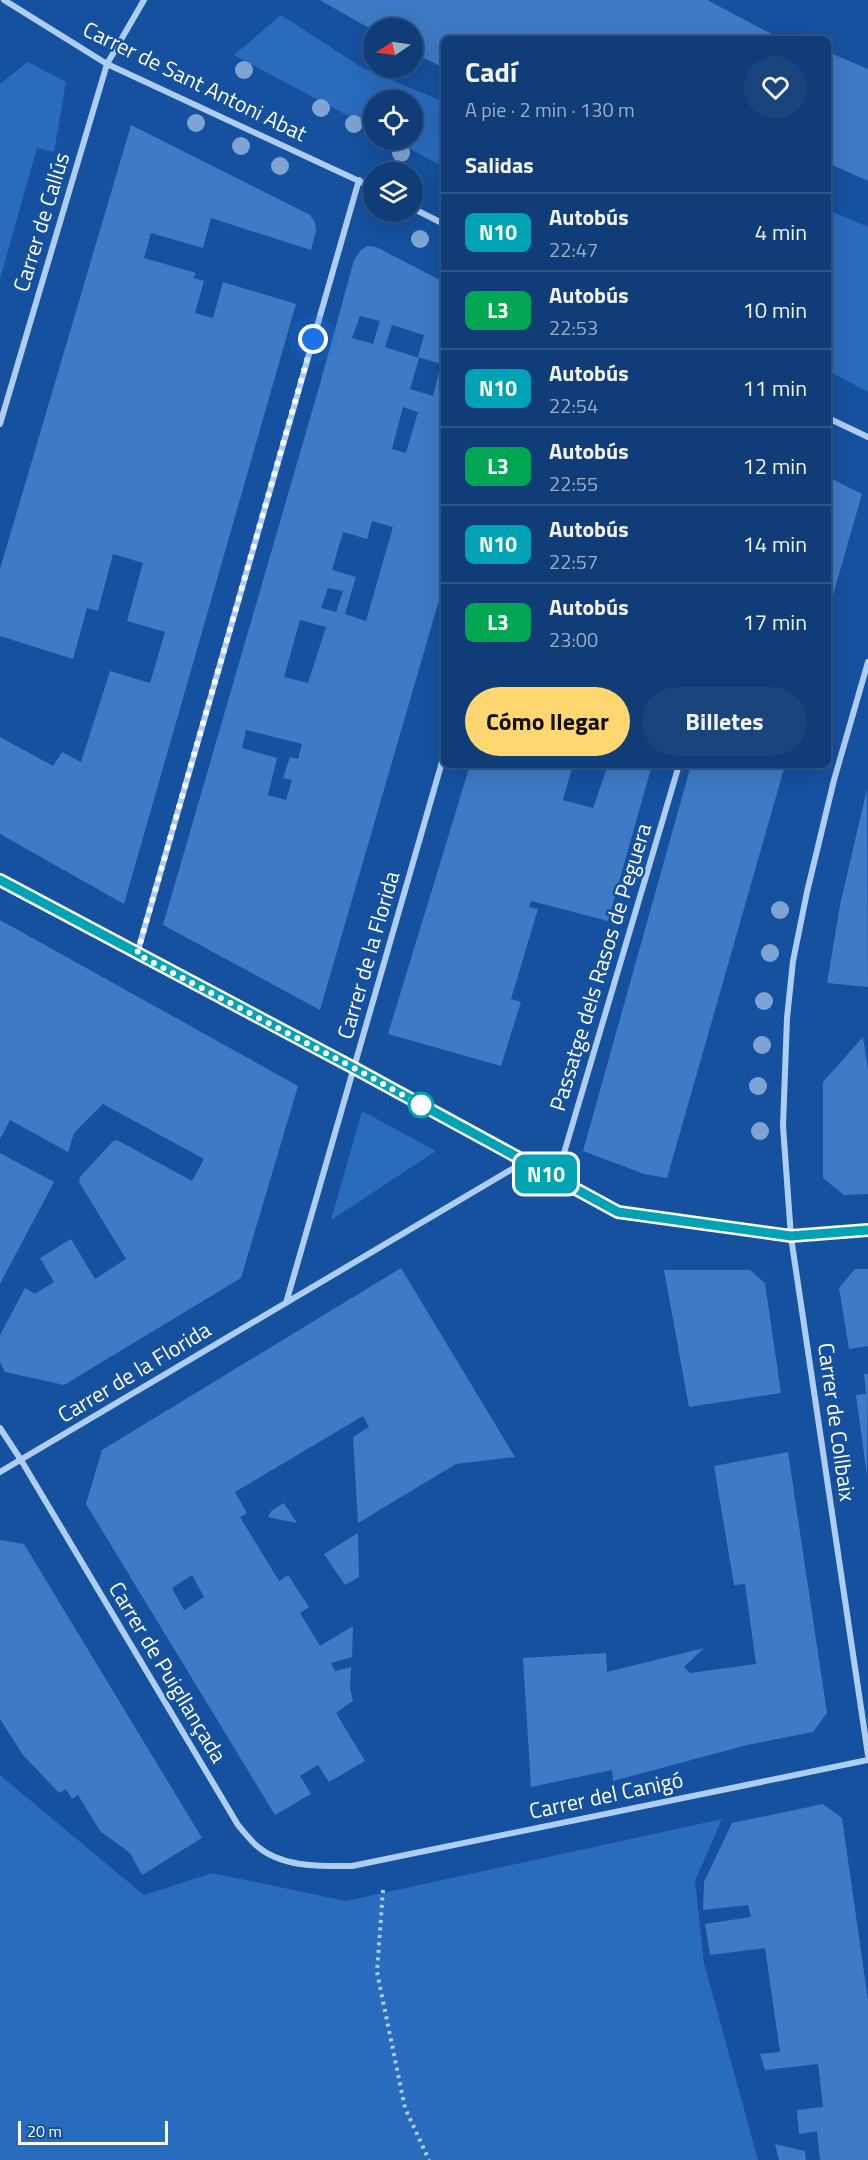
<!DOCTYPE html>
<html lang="es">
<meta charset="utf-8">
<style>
:root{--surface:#103d77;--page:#19447c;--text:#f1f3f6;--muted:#9caec6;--line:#305689;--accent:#ffd670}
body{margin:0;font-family:"Titillium Web",sans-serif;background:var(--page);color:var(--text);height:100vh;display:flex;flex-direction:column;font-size:22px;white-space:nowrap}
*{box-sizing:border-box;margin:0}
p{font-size:20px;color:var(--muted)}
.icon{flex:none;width:33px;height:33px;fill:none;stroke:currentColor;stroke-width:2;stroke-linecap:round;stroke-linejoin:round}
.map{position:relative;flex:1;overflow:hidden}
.drawer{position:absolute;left:441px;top:36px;width:390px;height:732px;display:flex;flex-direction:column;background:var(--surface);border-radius:9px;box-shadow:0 6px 24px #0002,0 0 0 2px var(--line)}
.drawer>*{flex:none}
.badge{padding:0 12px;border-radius:9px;font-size:21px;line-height:39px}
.needle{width:39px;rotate:257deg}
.tools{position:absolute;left:363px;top:18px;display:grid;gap:12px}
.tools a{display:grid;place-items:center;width:60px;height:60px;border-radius:50%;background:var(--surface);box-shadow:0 6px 24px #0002,0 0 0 2px var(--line);font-size:30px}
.scale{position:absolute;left:18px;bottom:15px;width:150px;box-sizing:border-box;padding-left:6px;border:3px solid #fff;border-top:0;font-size:16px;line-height:21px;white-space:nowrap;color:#fff;-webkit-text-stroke:4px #15519f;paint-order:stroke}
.you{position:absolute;width:30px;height:30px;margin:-15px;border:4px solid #fff;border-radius:50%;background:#1a73e8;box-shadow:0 0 0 9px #1a73e833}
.map>.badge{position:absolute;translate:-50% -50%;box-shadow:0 0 0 3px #fff}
h2{padding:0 24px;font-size:22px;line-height:54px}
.round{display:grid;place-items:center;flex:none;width:63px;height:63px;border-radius:32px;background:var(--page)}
.headline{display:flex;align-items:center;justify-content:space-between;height:102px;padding:0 24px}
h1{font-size:28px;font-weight:700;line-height:45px}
.button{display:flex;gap:12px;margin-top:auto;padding:12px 24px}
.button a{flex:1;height:69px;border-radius:36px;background:var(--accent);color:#111;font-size:24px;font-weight:700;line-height:69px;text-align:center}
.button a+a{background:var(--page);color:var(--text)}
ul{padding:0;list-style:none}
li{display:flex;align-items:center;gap:18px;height:78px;padding:0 24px;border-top:2px solid var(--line)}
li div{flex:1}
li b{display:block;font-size:22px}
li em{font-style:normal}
li .badge{min-width:66px;font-weight:700;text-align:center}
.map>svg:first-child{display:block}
.green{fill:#296bbc}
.building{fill:#3e7ac5;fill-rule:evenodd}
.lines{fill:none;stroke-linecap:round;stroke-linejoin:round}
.path{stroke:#aecdf3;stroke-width:4;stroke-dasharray:3 4.5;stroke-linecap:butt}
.minor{stroke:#aecdf3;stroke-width:6}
.tree{fill:#7fa4d3}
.line-casing{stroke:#fff;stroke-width:14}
.line{stroke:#00a3b4;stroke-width:9}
.walk{stroke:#fff;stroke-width:6;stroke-dasharray:0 10.8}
.stop-dot{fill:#fff;stroke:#00a3b4;stroke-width:3}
.labels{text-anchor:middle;stroke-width:5;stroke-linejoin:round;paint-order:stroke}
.street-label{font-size:22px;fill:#fff;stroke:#15519f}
</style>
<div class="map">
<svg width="868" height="2160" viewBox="0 0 868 2160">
<rect width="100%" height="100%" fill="#15519f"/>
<path class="green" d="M281,15l82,53 81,34v65l-51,-27h19v-40h-38l-1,29 -139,-74z
M28,62l38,20 -12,70 -17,-4 -37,131v-195z
M828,210l40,17v165l-40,-21z
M362,1111l74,40 -105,69z
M0,1775l144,120 68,-22 134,28 376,-82 -27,62 9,82 54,197h-758z"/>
<path class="building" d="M320,0h387l74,39h-337v29l-32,-16v-24h-38v3z
M828,52l40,17v112l-40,-18z
M131,125l179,90 5,7 1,9 -5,19 -100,-32 -8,30 -52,-15 -7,25 52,15 -3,5 11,3 -9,32 18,5 10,-36 73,22 -172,600 -124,-70v-97l53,29 9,-14 19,10 29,-91 40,12 15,-51 -38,-11 16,-58 -30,-9 -15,57 -11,-3 -14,51 -73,-23v-67z
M367,246l9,1 68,35v301l-124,427 -157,-85 157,-541 34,-124 6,-9zM360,316l20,5 -7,23 -21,-6zM392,325l32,10 -6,22 23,7 -8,32 -23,-7 9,-31 -34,-11zM403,407l15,5 -12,41 -14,-4zM372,521l21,6 -27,94 -21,-7 11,-37 -24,-7 11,-38 24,7zM328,588l15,3 -7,21 -15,-4zM300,620l26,7 -18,56 -24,-6zM246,730l56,14 -4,15 -8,-2 -7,21 9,2 -6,20 -18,-5 9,-37 -35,-10z
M828,477l34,17 -33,115h-1z
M470,765h103l-10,35 30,8 15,-43h44l-44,156 -77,-20 -2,6 9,2 -27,90 10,3 -20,64 -113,-32z
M691,765h94l-118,413 -23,-4 -61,-23z
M867,789l1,198 -41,-4 13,-78z
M0,920l298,166 -57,192 -177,107 -59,-13 -5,-10v-27l25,-47 10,6 19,-12 -14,-24 31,-19 24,40 31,-20 -47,-77 1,-5 32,-35 5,-2 75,41 12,-22 -101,-55 -29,29 -6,19 -58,-32 -10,19z
M863,1037l5,33v124l-24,1 -21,-17v-96z
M0,1153l54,29 -54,102z
M401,1268l114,189 -59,7 -98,59 -5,-86 16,-10 -6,-11 -128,76 12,21 -7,4 39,64 9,-6 21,32 -9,6 20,33 33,-20 -1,31 -21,6 4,8 16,-4 -1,21 3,13 -17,12 29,48 -36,21 -11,-17 -18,11 11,18 -36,21 -189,-311 16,-54zM192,1575l12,22 -20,13 -12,-22z
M855,1269h13v77l-19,3 -10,-61z
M664,1270h86l15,13 16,110 -92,14z
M864,1374h4l-1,102 -11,-81 10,-1z
M788,1452l39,261 -14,19 -66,13 -134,36 -1,-11 -81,17 -8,-129 83,-5 1,19 97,-24 -20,19 6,6 66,-9 -11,-80 -11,1 -20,-119z
M284,1503l13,20 -29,-6 4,-7z
M358,1533l1,44 -14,8 -21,-31z
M0,1540l24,4 178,294 -60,37 -12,-22 -30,-22 -22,-36 -6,4 -6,-10 -7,4 -36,-38 -23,-36z
M823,1804l19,14 26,182v160h-48l-3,-29 -18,3 -2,-24 26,-3 -5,-43 -53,6 -5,-16 20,-2 -15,-104 -55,7 -5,-31 46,-7 -3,-12 -45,5 1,-28 28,-59z
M775,2144l30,7 1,9h-27z"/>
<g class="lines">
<path class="path" d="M383,1890l-6,82 28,136 24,52"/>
<path class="minor" d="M4,0l103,64 267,124
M412,208l32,16
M828,418l40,19
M0,424l107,-360 37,-64
M868,662l-34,118 -27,112 -14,69 -6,57 -4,108 8,111 77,518
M0,880l354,188 264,144 173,25 77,-7
M137,954l222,-774
M556,1180l123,-415
M286,1303l158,-548
M0,1428l21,32 217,365c6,7 12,15 19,21 25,22 64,20 95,20l516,-106
M0,1472l524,-310"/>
</g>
<g class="tree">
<circle cx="244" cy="70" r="9"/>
<circle cx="321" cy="108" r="9"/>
<circle cx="196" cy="123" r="9"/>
<circle cx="354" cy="124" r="9"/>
<circle cx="241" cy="146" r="9"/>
<circle cx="401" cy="153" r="9"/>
<circle cx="280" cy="166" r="9"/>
<circle cx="420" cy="239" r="9"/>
<circle cx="780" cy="910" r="9"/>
<circle cx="770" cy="953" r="9"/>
<circle cx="764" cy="1001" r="9"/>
<circle cx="762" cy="1045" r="9"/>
<circle cx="758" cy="1086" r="9"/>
<circle cx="760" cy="1131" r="9"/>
</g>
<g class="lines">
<g class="line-casing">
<path id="line" d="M0,880l354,188 264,144 173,24 77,-6"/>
</g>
<use href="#line" class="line"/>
<path class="walk" d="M313,339l-176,615 217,114 69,38 -2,-1"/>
</g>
<circle class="stop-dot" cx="421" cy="1105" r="12"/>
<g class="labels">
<g class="street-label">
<text transform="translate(195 81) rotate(26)" y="8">Carrer de Sant Antoni Abat</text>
<text transform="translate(41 222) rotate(-73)" y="8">Carrer de Callús</text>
<text transform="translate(368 955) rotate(-74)" y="8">Carrer de la Florida</text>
<text transform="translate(600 967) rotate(-73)" y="8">Passatge dels Rasos de Peguera</text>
<text transform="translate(134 1372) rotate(-31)" y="8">Carrer de la Florida</text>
<text transform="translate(837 1422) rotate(82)" y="8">Carrer de Collbaix</text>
<text transform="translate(168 1672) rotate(59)" y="8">Carrer de Puigllançada</text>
<text transform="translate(606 1795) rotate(-12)" y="8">Carrer del Canigó</text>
</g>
</g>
</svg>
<div class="tools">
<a><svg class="needle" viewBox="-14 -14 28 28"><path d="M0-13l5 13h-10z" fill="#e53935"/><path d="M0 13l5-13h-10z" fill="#9caec6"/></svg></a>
<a><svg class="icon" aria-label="locate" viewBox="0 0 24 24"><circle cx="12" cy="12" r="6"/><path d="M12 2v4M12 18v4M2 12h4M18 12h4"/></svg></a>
<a><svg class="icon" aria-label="layers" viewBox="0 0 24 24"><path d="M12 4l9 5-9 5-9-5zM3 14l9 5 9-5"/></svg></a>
</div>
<div class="scale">20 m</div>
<div class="you" style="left:313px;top:339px"></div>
<b class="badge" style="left:546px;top:1174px;background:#00a3b4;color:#fff">N10</b>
<section class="drawer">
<div class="headline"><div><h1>Cadí</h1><p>A pie · 2 min · 130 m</p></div><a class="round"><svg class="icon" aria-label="heart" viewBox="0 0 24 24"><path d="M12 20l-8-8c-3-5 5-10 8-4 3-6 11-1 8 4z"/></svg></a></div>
<h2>Salidas</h2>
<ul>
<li><span class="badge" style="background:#00a3b4;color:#fff">N10</span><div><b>Autobús</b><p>22:47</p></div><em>4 min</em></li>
<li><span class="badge" style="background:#00a651;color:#fff">L3</span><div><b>Autobús</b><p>22:53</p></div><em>10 min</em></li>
<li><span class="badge" style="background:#00a3b4;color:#fff">N10</span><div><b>Autobús</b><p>22:54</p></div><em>11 min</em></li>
<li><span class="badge" style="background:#00a651;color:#fff">L3</span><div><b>Autobús</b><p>22:55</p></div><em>12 min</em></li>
<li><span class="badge" style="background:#00a3b4;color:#fff">N10</span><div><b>Autobús</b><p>22:57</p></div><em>14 min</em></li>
<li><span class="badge" style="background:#00a651;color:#fff">L3</span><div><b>Autobús</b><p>23:00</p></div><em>17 min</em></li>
</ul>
<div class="button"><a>Cómo llegar</a><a>Billetes</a></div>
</section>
</div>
